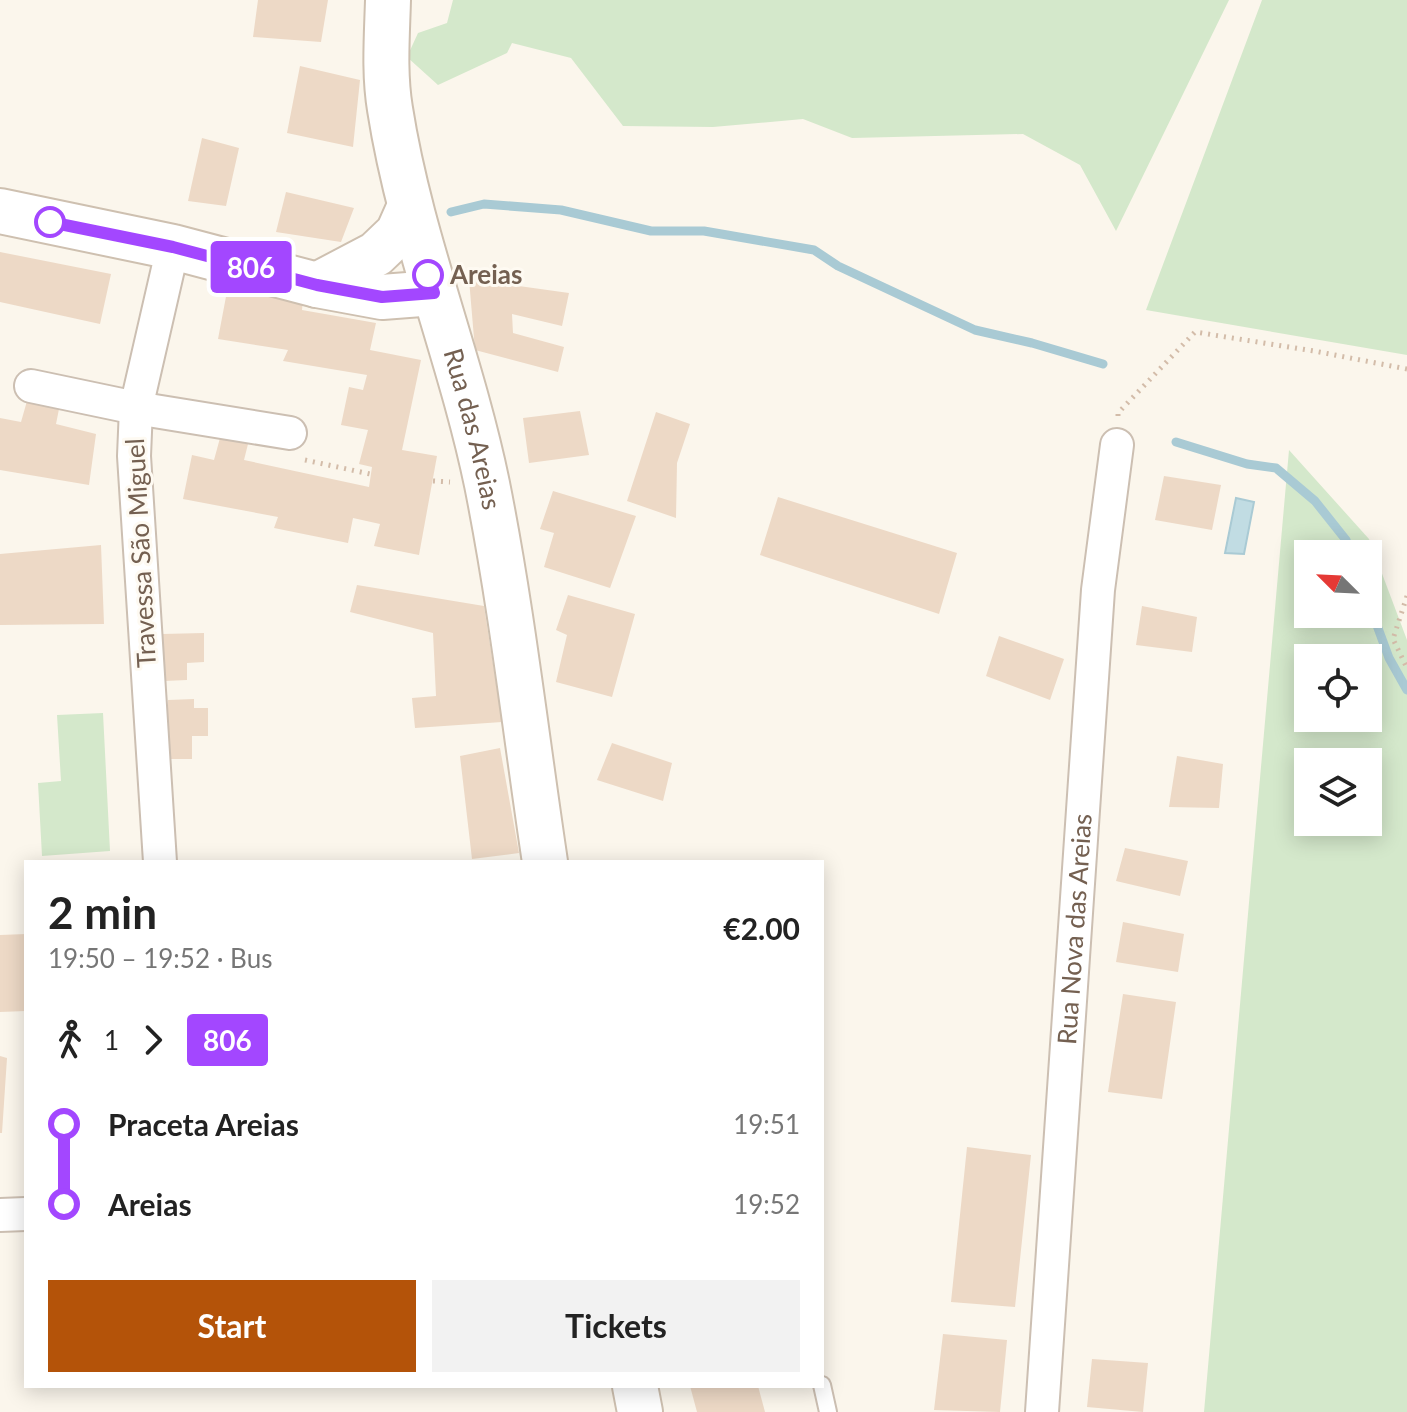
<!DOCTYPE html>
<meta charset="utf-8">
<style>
:root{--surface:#fff;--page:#f2f2f2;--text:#222;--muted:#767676;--accent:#b45309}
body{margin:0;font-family:Lato,sans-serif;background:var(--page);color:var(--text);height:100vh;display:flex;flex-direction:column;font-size:30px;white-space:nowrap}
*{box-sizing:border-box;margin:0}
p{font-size:26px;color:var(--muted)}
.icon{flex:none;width:44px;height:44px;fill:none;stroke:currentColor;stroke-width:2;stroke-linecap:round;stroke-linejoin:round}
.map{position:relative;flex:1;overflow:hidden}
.panel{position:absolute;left:24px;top:860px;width:800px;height:528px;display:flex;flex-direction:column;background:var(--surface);border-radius:0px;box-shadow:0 4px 20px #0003}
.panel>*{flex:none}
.badge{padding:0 16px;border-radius:6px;font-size:28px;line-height:52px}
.needle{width:52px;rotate:294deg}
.fabs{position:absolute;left:1294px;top:540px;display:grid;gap:16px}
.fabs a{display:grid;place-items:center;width:88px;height:88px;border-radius:0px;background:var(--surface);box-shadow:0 4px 20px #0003;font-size:40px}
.map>.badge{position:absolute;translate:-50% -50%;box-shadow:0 0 0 4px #fff}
.legs{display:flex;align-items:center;gap:12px;height:88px;padding:0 24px;font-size:26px}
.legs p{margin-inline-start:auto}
.headline{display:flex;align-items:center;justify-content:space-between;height:136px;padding:0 24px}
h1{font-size:44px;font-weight:700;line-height:60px}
.action{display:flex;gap:16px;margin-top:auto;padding:16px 24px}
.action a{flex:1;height:92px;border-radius:0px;background:var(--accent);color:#fff;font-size:32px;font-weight:700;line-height:92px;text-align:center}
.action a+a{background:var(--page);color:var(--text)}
ul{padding:0 24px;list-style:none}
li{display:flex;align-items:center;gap:28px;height:80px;font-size:30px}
li i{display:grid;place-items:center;width:12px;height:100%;margin:0 10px;background:currentColor}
li i::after{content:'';width:20px;height:20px;margin:-10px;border:6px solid;border-radius:50%;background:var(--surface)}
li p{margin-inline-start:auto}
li:first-child i{background:linear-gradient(#0000 50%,currentColor 0)}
li:last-child i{background:linear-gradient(currentColor 50%,#0000 0)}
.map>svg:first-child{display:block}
.green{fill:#d4e8cb;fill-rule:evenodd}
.water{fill:#c1dce3;stroke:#a9cad4;stroke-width:2}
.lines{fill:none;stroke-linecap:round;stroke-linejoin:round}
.stream{stroke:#a9cad4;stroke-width:9}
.building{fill:#edd9c6}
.lane-casing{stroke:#ccbfb2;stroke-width:20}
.street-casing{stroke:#ccbfb2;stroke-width:36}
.secondary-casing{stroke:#cec0b0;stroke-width:48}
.path{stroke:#d3bca9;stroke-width:5;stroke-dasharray:2 6;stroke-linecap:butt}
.lane{stroke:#fff;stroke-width:16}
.street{stroke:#fff;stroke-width:32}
.secondary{stroke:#fff;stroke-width:44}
.line-1-casing{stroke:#fff;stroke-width:18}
.line-1{stroke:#a347ff;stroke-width:12}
.stop-1-dot{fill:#fff;stroke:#a347ff;stroke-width:4}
.labels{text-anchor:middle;stroke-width:6;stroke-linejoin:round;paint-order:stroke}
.stop-label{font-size:26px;font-weight:bold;fill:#746051;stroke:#fefaf2;text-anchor:start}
.street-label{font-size:26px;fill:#746051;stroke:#fefaf2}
</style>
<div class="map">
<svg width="1407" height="1412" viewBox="0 0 1407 1412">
<rect width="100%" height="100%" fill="#fbf6ec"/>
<path class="green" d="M453,0h776l-113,231 -36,-66 -57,-31 -171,4 -49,-19 -90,8 -90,-1 -52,-68 -59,-15 -5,10 -69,32 -31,-28 11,-24 29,-10z
M1262,0h145v355l-261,-45z
M1289,450l80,89 38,101v772h-203zM1308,554h60v60h-60zM1308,658h60v60h-60zM1368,762v60h-60v-60z
M103,713l7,138 -68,5 -4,-73 23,-2 -4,-66z"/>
<path class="water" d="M1236,498l18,4 -10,52 -19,-1z"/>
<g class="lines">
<path class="stream" d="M451,212l33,-8 77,6 90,21h53l110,19 24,16 137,64 57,13 71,21
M1176,442l71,22 29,4 39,33 31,39 5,14
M1368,601l21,57 18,32"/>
</g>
<path class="building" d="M258,0h70l-7,42 -68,-5z
M300,66l60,14 -7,67 -66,-14z
M202,138l37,10 -13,58 -38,-5z
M286,192l68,16 -13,34 -65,-10z
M0,252l111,22 -11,50 -100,-22z
M469,279l100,14 -7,33 -50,-12 1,19 51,14 -6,25 -83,-22z
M228,286l75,14 -1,10 74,13 -6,27 51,10 -19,90 35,6 -18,99 -45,-9 6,-22 -27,-6 -5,25 -74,-15 4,-11 -95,-18 9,-44 22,5 6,-22 28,6 -4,16 125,27 3,-20 -13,-3 9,-34 -27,-5 8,-38 14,3 4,-15 -84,-14 5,-11 -70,-11z
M27,401l32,8 -3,15 40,10 -7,51 -89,-15v-52l21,4z
M580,411l9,44 -60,8 -6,-45z
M656,412l34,12 -13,39 -1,55 -49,-17z
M1164,476l57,9 -9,45 -57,-10z
M553,491l83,25 -26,72 -66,-21 10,-34 -14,-4z
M778,497l179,56 -18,61 -179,-59z
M101,545l3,79 -104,1v-71z
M357,585l127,21 18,116 -87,6 -3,-30 24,-2 -3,-63 -83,-21z
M568,595l67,19 -23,83 -56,-15 11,-47 -11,-5z
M1142,606l55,11 -5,35 -56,-7z
M204,633v29l-17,1v17l-23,1 -2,-47z
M999,636l65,23 -14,41 -64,-24z
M194,699v9h14v28h-16v23h-25l1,-59z
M612,743l60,20 -9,38 -66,-21z
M500,748l19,105 -47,6 -12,-103z
M1177,756l46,8 -4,44 -50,-1z
M1125,848l63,13 -8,35 -64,-15z
M1123,922l61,12 -6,38 -62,-10z
M26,934v77l-26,1v-77z
M1123,994l53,8 -14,97 -54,-7z
M0,1056l7,2 -5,75h-2z
M967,1147l64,8 -16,152 -64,-5z
M943,1334l64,6 -7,72 -66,-2z
M1092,1359l56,4 -5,49 -56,-5z
M690,1386h68l7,26h-68z"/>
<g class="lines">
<g class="lane-casing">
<path id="lane" d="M822,1385l6,27"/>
</g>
<g class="street-casing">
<g id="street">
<path d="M31,386l105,22 154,25"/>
<path d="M160,862l-26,-406 2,-48 37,-161"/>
<path d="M0,1215l26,-1"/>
<path id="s1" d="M1042,1412l56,-822 19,-145"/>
</g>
</g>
<g class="secondary-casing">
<g id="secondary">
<path id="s2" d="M388,0c-1,36 -4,73 2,109 20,128 71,249 97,375 25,125 39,252 58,378"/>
<path d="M0,211l173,36 144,38 65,12 52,-4"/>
<path d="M317,285l59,-31 22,-21 12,-27"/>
<path d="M635,1386l5,26"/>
</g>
</g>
<path class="path" d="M1118,416v-3l77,-81 119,19 93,18
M305,460l65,14
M433,481l17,1
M1407,596l-14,43 14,29"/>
<use href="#lane" class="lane"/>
<use href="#street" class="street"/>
<use href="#secondary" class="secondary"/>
</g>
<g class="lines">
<g class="line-1-casing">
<path id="line-1" d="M50,222l123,25 144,38 65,12 52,-4 -6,-18"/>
</g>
<use href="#line-1" class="line-1"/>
</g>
<g class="stop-1-dot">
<circle cx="50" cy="222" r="14"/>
<circle cx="428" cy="275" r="14"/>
</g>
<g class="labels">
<g class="stop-label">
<text x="450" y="284">Areias</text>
</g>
<g class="street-label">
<text dy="9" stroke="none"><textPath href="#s2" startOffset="440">Rua das Areias</textPath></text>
<text transform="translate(141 553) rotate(-93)" y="9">Travessa São Miguel</text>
<text dy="9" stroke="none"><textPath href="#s1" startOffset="484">Rua Nova das Areias</textPath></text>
</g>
</g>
</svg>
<div class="fabs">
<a><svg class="needle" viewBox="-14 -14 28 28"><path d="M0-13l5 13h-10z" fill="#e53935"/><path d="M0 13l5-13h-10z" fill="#767676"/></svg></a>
<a><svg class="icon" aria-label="locate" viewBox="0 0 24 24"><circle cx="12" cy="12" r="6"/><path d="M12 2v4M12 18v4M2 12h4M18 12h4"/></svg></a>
<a><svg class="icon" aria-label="layers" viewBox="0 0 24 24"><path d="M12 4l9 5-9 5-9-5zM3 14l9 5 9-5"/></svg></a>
</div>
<b class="badge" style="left:251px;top:267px;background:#a347ff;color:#fff">806</b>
<section class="panel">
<div class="headline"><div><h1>2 min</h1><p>19:50 – 19:52 · Bus</p></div><b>€2.00</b></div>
<div class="legs"><svg class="icon" aria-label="walk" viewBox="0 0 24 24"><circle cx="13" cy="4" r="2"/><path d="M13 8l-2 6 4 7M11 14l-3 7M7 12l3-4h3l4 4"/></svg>1<svg class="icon" aria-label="forward" viewBox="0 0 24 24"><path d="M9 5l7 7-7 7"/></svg><b class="badge" style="background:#a347ff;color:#fff">806</b></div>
<ul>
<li><i style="color:#a347ff"></i><b>Praceta Areias</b><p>19:51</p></li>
<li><i style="color:#a347ff"></i><b>Areias</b><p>19:52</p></li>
</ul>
<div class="action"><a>Start</a><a>Tickets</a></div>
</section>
</div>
